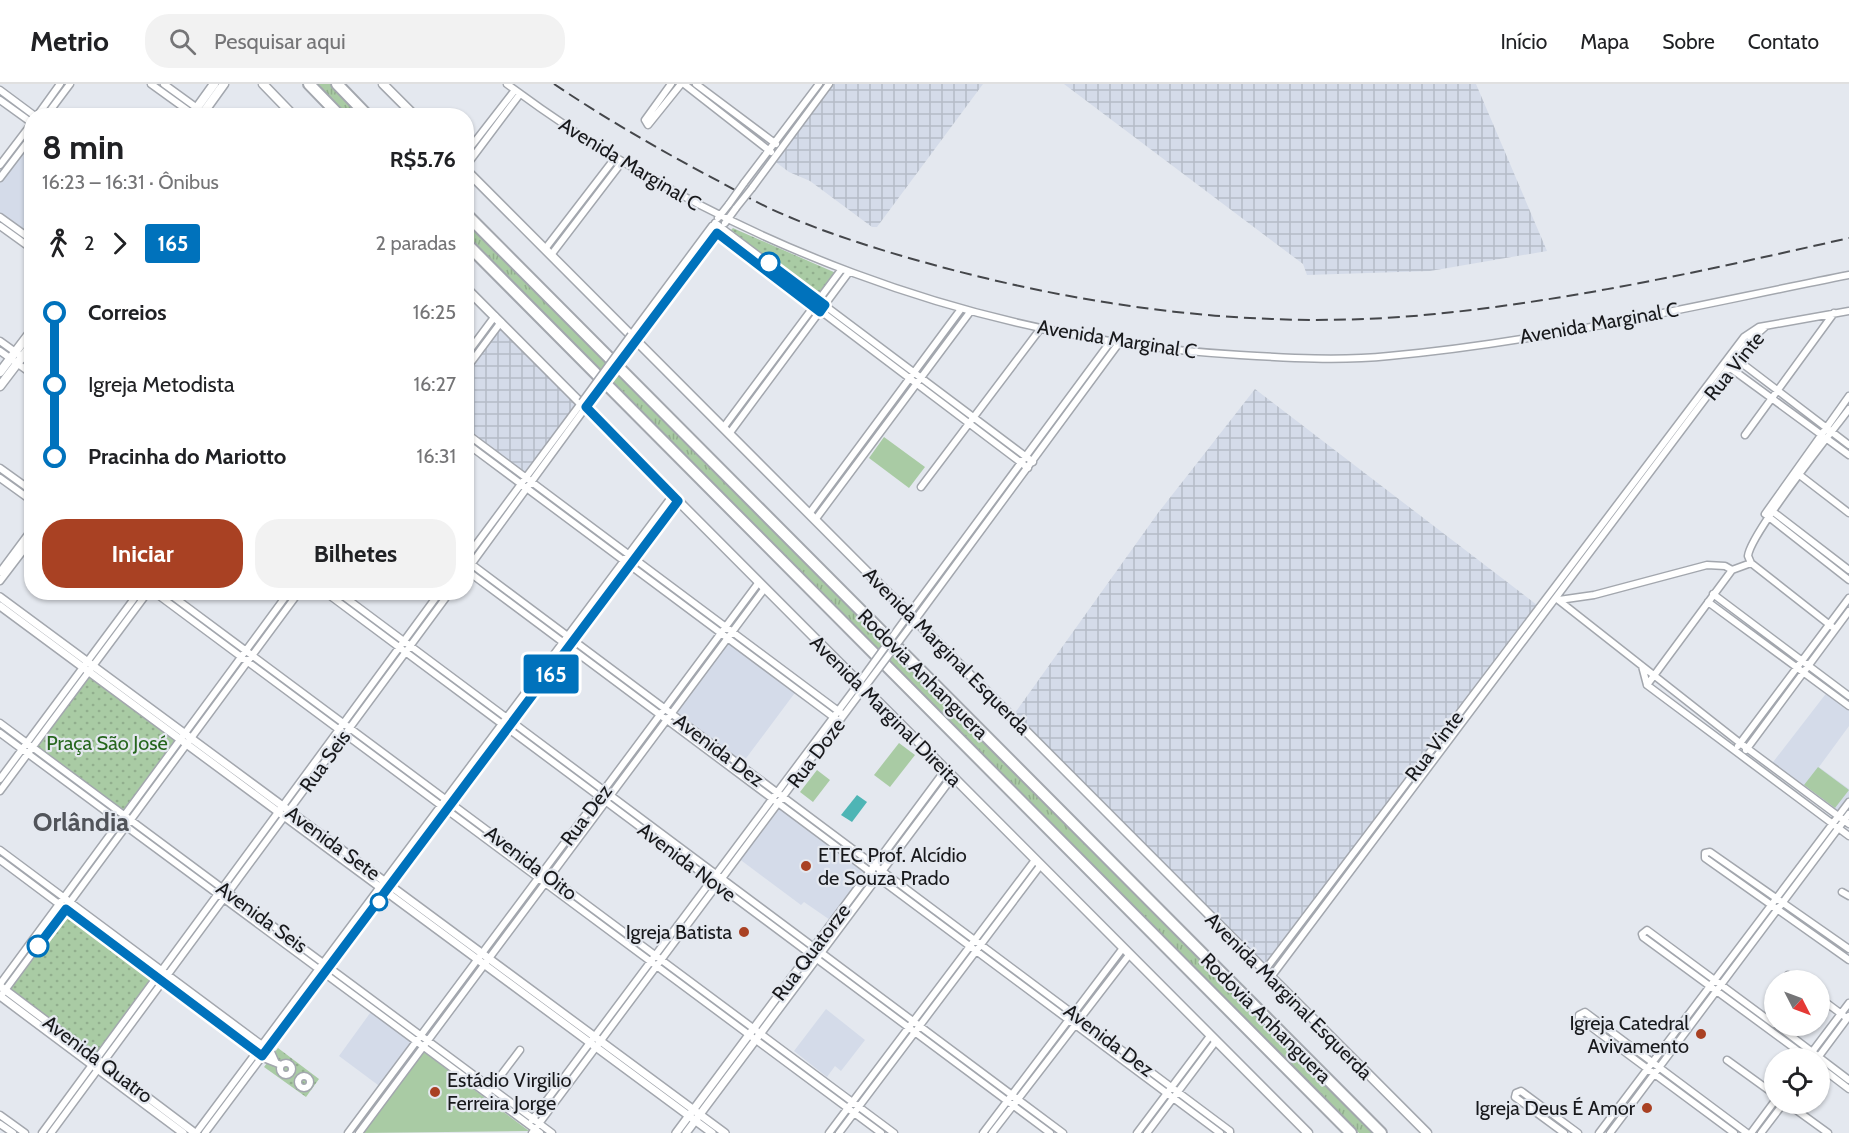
<!DOCTYPE html>
<html lang="pt">
<meta charset="utf-8">
<style>
:root{--surface:#fff;--page:#f2f2f2;--text:#202124;--muted:#757577;--line:#e0e0e0;--accent:#a94123}
body{margin:0;font-family:Cabin,sans-serif;background:var(--page);color:var(--text);height:100vh;display:flex;flex-direction:column;font-size:22px;white-space:nowrap}
*{box-sizing:border-box;margin:0}
p{font-size:20px;color:var(--muted)}
.icon{flex:none;width:33px;height:33px;fill:none;stroke:currentColor;stroke-width:2;stroke-linecap:round;stroke-linejoin:round}
.map{position:relative;flex:1;overflow:hidden}
.sheet{position:absolute;left:24px;top:24px;width:450px;height:492px;display:flex;flex-direction:column;background:var(--surface);border-radius:24px;box-shadow:0 2px 4px #0004}
.sheet>*{flex:none}
.badge{padding:0 12px;border-radius:4px;font-size:21px;line-height:39px}
.needle{width:39px;rotate:132deg}
.fabs{position:absolute;left:1764px;top:886px;display:grid;gap:12px}
.fabs a{display:grid;place-items:center;width:66px;height:66px;border-radius:50%;background:var(--surface);box-shadow:0 2px 4px #0004;font-size:30px}
.map>.badge{position:absolute;translate:-50% -50%;box-shadow:0 0 0 3px #fff}
.legs{display:flex;align-items:center;gap:9px;height:66px;padding:0 18px;font-size:20px}
.legs p{margin-inline-start:auto}
.headline{display:flex;align-items:center;justify-content:space-between;height:102px;padding:0 18px}
h1{font-size:33px;font-weight:700;line-height:45px}
.cta{display:flex;gap:12px;margin-top:auto;padding:12px 18px}
.cta a{flex:1;height:69px;border-radius:24px;background:var(--accent);color:#fff;font-size:24px;font-weight:700;line-height:69px;text-align:center}
.cta a+a{background:var(--page);color:var(--text)}
ul{padding:0 18px;list-style:none}
li{display:flex;align-items:center;gap:21px;height:72px;font-size:22px}
li i{display:grid;place-items:center;width:9px;height:100%;margin:0 8px;background:currentColor}
li i::after{content:'';width:15px;height:15px;margin:-8px;border:4px solid;border-radius:50%;background:var(--surface)}
li p{margin-inline-start:auto}
li:first-child i{background:linear-gradient(#0000 50%,currentColor 0)}
li:last-child i{background:linear-gradient(currentColor 50%,#0000 0)}
header{display:flex;align-items:center;gap:36px;box-sizing:border-box;height:84px;padding:0 30px;background:var(--surface);border-bottom:2px solid var(--line)}
header strong{font-size:28px}
nav{display:flex;gap:33px;margin-inline-start:auto;font-size:21px}
.search{width:420px;height:54px;background:var(--page);display:flex;align-items:center;gap:15px;box-sizing:border-box;padding:0 21px;border-radius:24px;color:var(--muted);font-size:22px}
.map>svg:first-child{display:block}
.built{fill:#d4dbe9}
.industrial{fill:url(#industrial-grid)}
.grass{fill:url(#grass-tufts)}
.park{fill:url(#park-dots)}
.pitch{fill:#a9cba4}
.water{fill:#4eb5b5}
.lines{fill:none;stroke-linecap:round;stroke-linejoin:round}
.minor-casing{stroke:#a3a7ae;stroke-width:9}
.tertiary-casing{stroke:#a3a7ae;stroke-width:10}
.secondary-casing{stroke:#a3a7ae;stroke-width:11}
.motorway-casing{stroke:#a3a7ae;stroke-width:14}
.minor{stroke:#fff;stroke-width:6}
.tertiary{stroke:#fff;stroke-width:7}
.secondary{stroke:#fff;stroke-width:8}
.motorway{stroke:#fff;stroke-width:10}
.rail{stroke:#44464a;stroke-width:2;stroke-dasharray:12 6;stroke-linecap:butt}
.minor-bridge-casing{stroke:#a3a7ae;stroke-width:9;stroke-linecap:butt}
.minor-bridge{stroke:#fff;stroke-width:6}
.line-1-casing{stroke:#fff;stroke-width:14}
.line-1{stroke:#0072bc;stroke-width:9}
.stop-1-dot{fill:#fff;stroke:#0072bc;stroke-width:3}
.poi-dot{fill:#a94123;stroke:#e4e8ef;stroke-width:2}
.labels{text-anchor:middle;stroke-width:4.5;stroke-linejoin:round;paint-order:stroke}
.street-label{font-size:20px;fill:#18191c;stroke:#e4e8ef}
.park-label{font-size:20px;fill:#26661d;stroke:#e4e8ef}
.poi-label{font-size:20px;fill:#18191c;stroke:#e4e8ef;text-anchor:end}
.district-label{font-size:26px;font-weight:bold;fill:#51545a;stroke:#e4e8ef}
</style>
<header>
<strong>Metrio</strong>
<div class="search"><svg class="icon" aria-label="search" viewBox="0 0 24 24"><circle cx="10" cy="10" r="6"/><path d="M15 15l6 6"/></svg>Pesquisar aqui</div>
<nav><a>Início</a><a>Mapa</a><a>Sobre</a><a>Contato</a></nav>
</header>
<div class="map">
<svg width="1849" height="1049" viewBox="0 0 1849 1049">
<defs>
<pattern id="industrial-grid" width="8" height="8" patternUnits="userSpaceOnUse" patternTransform="scale(1.5)"><rect width="8" height="8" fill="#d4dbe9"/><path d="M0 4h8M4 0v8" fill="none" stroke="#b5bbc7"/></pattern>
<pattern id="grass-tufts" width="24" height="20" patternUnits="userSpaceOnUse" patternTransform="scale(1.5)"><rect width="24" height="20" fill="#a9cba4"/><path d="M3 7l-1-3M5 7V3M7 7l1-3M15 17l-1-3M17 17v-4M19 17l1-3" fill="none" stroke="#91ae8d"/></pattern>
<pattern id="park-dots" width="8" height="8" patternUnits="userSpaceOnUse" patternTransform="scale(1.5)"><rect width="8" height="8" fill="#a9cba4"/><path d="M2 2h.1M6 6h.1" fill="none" stroke="#91ae8d" stroke-width="1.8" stroke-linecap="round"/></pattern>
</defs>
<rect width="100%" height="100%" fill="#e4e8ef"/>
<path class="built" d="M31,53v102l-31,-22v-38z
M727,554l70,52 -56,75 -70,-51z
M1828,607l21,16v19l-30,41 30,22v13l-11,15 -68,-51z
M778,719l92,69 -37,50 -29,-20 -3,3 -63,-47z
M373,925l44,32 -35,47 -43,-32z
M826,925l39,31 -24,31 -6,-5 -8,11 -33,-26z"/>
<path class="industrial" d="M829,0h154l-106,143h-5l-62,-46 -21,-9 -16,-12z
M1064,0h412l71,167 -117,20 -123,4 -4,-11z
M501,238l80,80 -55,75 -59,-44v-64z
M1255,305l282,216 -273,363 -252,-251 146,-204z"/>
<path class="grass" d="M314,0h18l31,31h-18z
M466,136l908,913h-15l-892,-896z"/>
<path class="park" d="M733,144l2,1 101,44 -18,25 -87,-68z
M88,588l92,67 -55,75 -92,-67z
M65,824l92,69 -59,81 -93,-68z
M278,964l41,31 -13,18 -42,-30z"/>
<path class="pitch" d="M884,353l41,30 -16,21 -40,-30z
M899,659l16,12 -25,32 -16,-12z
M1818,683l31,23 -14,18 -31,-23z
M817,686l13,10 -17,22 -13,-10z
M424,968l105,79 -168,2z"/>
<path class="water" d="M857,711l10,7 -15,20 -11,-7z"/>
<g class="lines">
<g class="minor-casing">
<path id="minor" d="M151,0l43,31
M164,0l44,32
M507,0c212,158 468,256 733,271 49,3 100,6 149,1 155,-14 308,-51 460,-81
M671,0l-26,36 3,5 33,-41
M684,0l87,68
M696,0l80,60
M0,6l35,26
M0,16l32,23
M37,32l23,-32
M46,32l24,-32
M466,69l49,-63
M0,81l32,-42
M466,82l54,-72
M0,94l32,-42
M744,99l75,-99
M752,104l77,-104
M0,133l32,23
M718,134l11,-14
M715,139l318,239
M725,139l11,-15
M0,142l32,23
M711,144l317,240
M545,165l70,-91
M551,171l71,-93
M631,251l81,-109
M0,257l32,23
M636,257l83,-110
M0,267l32,23
M466,271l29,-39
M1735,274l114,87
M1729,283l120,88
M466,285l35,-47
M1849,312l-84,118 84,66
M723,344l118,-158
M466,349l375,280
M729,350l120,-162
M1745,351l89,-122
M466,359l370,276
M0,384l32,23
M1797,389l52,40
M0,394l32,23
M921,403l120,-159
M1771,426l78,60
M809,430l152,-205
M815,436l155,-208
M466,474l116,-156
M466,476l764,571v2
M470,482l116,-159
M466,486l754,563
M0,488l32,-43
M0,497l32,-42
M154,508l727,541
M167,508l727,541
M325,508l725,541
M338,508l725,541
M1713,510l136,102
M1557,515l183,144 109,81
M1559,516l35,-5 113,-30 18,1 7,4
M1708,518l141,104
M909,530l202,-273
M915,536l204,-277
M1835,545l-84,-66 -3,-7c2,-22 83,-123 101,-147
M1642,582l5,19
M1647,601l202,151
M1647,601l85,-115 19,-7
M0,639l552,410
M0,649l540,400
M1738,662l111,-148
M1746,666l103,-139
M0,695l139,-187
M0,707l148,-199
M0,766l262,195 9,7 4,9
M0,776l266,199 15,6
M1842,808l7,4
M1849,865l-139,-97 -5,1v5l144,102
M1265,886l479,-633 15,-10 90,-16
M1788,891l8,6
M1271,893l476,-634 18,-16
M0,900l289,-392
M0,913l299,-405
M1820,914l24,18
M1774,940l-127,-94 -5,4 1,3 166,122
M1778,942l71,54
M1812,968l37,-49
M1817,975l32,-43
M1727,976l47,34
M280 985a6 6 0 1 1 12 0a6 6 0 1 1-12 0Z
M1820,983l29,22
M298 998a6 6 0 1 1 12 0a6 6 0 1 1-12 0Z
M489,1007l31,-41
M1788,1020l40,29
M0,1031l25,18
M532,1036l327,-437
M0,1040l13,9
M42,1049l398,-541
M51,1049l399,-541
M196,1049l477,-638
M205,1049l473,-632
M348,1049l411,-551
M359,1049l406,-545
M532,1049l332,-445
M829,1049l206,-273
M839,1049l201,-267
M983,1049l140,-185
M992,1049l137,-178
M1137,1049l73,-97
M1147,1049l69,-92
M1564,1049l-49,-36 1,-4 5,-2 57,42
M1599,1049l250,-331
M1610,1049l239,-319
M1734,1049l-155,-115v-3l6,-3 162,121
M1751,1049l23,-31
M1761,1049l22,-29"/>
</g>
<g class="tertiary-casing">
<path id="tertiary" d="M0,513l725,536
M0,522l712,527
M0,902l195,147
M0,912l183,137
M676,1049l269,-362
M686,1049l266,-356"/>
</g>
<g class="secondary-casing">
<path id="secondary" d="M263,0l31,32
M383,0l32,32
M191,32l23,-32
M201,32l23,-32
M466,86l961,963
M466,204l842,845
M0,288l32,-42
M0,302l32,-42"/>
</g>
<g class="motorway-casing">
<path id="motorway" d="M309,0l31,32
M337,0l31,32
M466,130l915,919
M466,159l885,890"/>
</g>
<use href="#minor" class="minor"/>
<use href="#tertiary" class="tertiary"/>
<use href="#secondary" class="secondary"/>
<use href="#motorway" class="motorway"/>
<path class="rail" d="M554,0c49,33 99,62 151,90 22,11 44,25 66,35 55,25 115,43 174,59 159,42 325,63 490,46 140,-14 277,-45 414,-76"/>
<g class="minor-bridge-casing">
<path id="minor-bridge" d="M729,120l15,-21
M736,124l16,-20
M582,318l49,-67
M586,323l50,-66
M859,599l50,-69
M864,604l51,-68"/>
</g>
<use href="#minor-bridge" class="minor-bridge"/>
</g>
<g class="lines">
<g class="line-1-casing">
<path id="line-1" d="M38,862l28,-37 196,147 416,-555 -92,-94 131,-174 103,79 5,-7 -56,-42"/>
</g>
<use href="#line-1" class="line-1"/>
</g>
<g class="stop-1-dot">
<circle cx="769" cy="179" r="10"/>
<circle cx="379" cy="818" r="8"/>
<circle cx="38" cy="862" r="10"/>
</g>
<g class="poi-dot">
<circle cx="806" cy="782" r="6"/>
<circle cx="744" cy="848" r="6"/>
<circle cx="1701" cy="950" r="6"/>
<circle cx="435" cy="1008" r="6"/>
<circle cx="1647" cy="1024" r="6"/>
</g>
<g class="labels">
<g class="street-label">
<text transform="translate(630 80) rotate(31)" y="7">Avenida Marginal C</text>
<text transform="translate(1599 239) rotate(-10)" y="7">Avenida Marginal C</text>
<text transform="translate(1117 255) rotate(9)" y="7">Avenida Marginal C</text>
<text transform="translate(1734 282) rotate(-51)" y="7">Rua Vinte</text>
<text transform="translate(947 567) rotate(45)" y="7">Avenida Marginal Esquerda</text>
<text transform="translate(923 590) rotate(45)" y="7">Rodovia Anhanguera</text>
<text transform="translate(886 627) rotate(45)" y="7">Avenida Marginal Direita</text>
<text transform="translate(1434 662) rotate(-53)" y="7">Rua Vinte</text>
<text transform="translate(719 666) rotate(37)" y="7">Avenida Dez</text>
<text transform="translate(816 669) rotate(-53)" y="7">Rua Doze</text>
<text transform="translate(325 677) rotate(-54)" y="7">Rua Seis</text>
<text transform="translate(586 731) rotate(-53)" y="7">Rua Dez</text>
<text transform="translate(333 759) rotate(36)" y="7">Avenida Sete</text>
<text transform="translate(687 778) rotate(37)" y="7">Avenida Nove</text>
<text transform="translate(531 779) rotate(37)" y="7">Avenida Oito</text>
<text transform="translate(262 833) rotate(36)" y="7">Avenida Seis</text>
<text transform="translate(811 868) rotate(-53)" y="7">Rua Quatorze</text>
<text transform="translate(1289 912) rotate(45)" y="7">Avenida Marginal Esquerda</text>
<text transform="translate(1266 934) rotate(45)" y="7">Rodovia Anhanguera</text>
<text transform="translate(1109 956) rotate(37)" y="7">Avenida Dez</text>
<text transform="translate(98 975) rotate(37)" y="7">Avenida Quatro</text>
</g>
<g class="park-label">
<text x="107" y="666">Praça São José</text>
</g>
<g class="poi-label">
<text x="818" y="778" text-anchor="start">ETEC Prof. Alcídio<tspan x="818" dy="23">de Souza Prado</tspan></text>
<text x="732" y="855">Igreja Batista</text>
<text x="1689" y="946">Igreja Catedral<tspan x="1689" dy="23">Avivamento</tspan></text>
<text x="447" y="1003" text-anchor="start">Estádio Virgilio<tspan x="447" dy="23">Ferreira Jorge</tspan></text>
<text x="1635" y="1031">Igreja Deus É Amor</text>
</g>
<g class="district-label">
<text x="81" y="747">Orlândia</text>
</g>
</g>
</svg>
<div class="fabs">
<a><svg class="needle" viewBox="-14 -14 28 28"><path d="M0-13l5 13h-10z" fill="#e53935"/><path d="M0 13l5-13h-10z" fill="#757577"/></svg></a>
<a><svg class="icon" aria-label="locate" viewBox="0 0 24 24"><circle cx="12" cy="12" r="6"/><path d="M12 2v4M12 18v4M2 12h4M18 12h4"/></svg></a>
</div>
<b class="badge" style="left:551px;top:590px;background:#0072bc;color:#fff">165</b>
<section class="sheet">
<div class="headline"><div><h1>8 min</h1><p>16:23 – 16:31 · Ônibus</p></div><b>R$5.76</b></div>
<div class="legs"><svg class="icon" aria-label="walk" viewBox="0 0 24 24"><circle cx="13" cy="4" r="2"/><path d="M13 8l-2 6 4 7M11 14l-3 7M7 12l3-4h3l4 4"/></svg>2<svg class="icon" aria-label="forward" viewBox="0 0 24 24"><path d="M9 5l7 7-7 7"/></svg><b class="badge" style="background:#0072bc;color:#fff">165</b><p>2 paradas</p></div>
<ul>
<li><i style="color:#0072bc"></i><b>Correios</b><p>16:25</p></li>
<li><i style="color:#0072bc"></i><span>Igreja Metodista</span><p>16:27</p></li>
<li><i style="color:#0072bc"></i><b>Pracinha do Mariotto</b><p>16:31</p></li>
</ul>
<div class="cta"><a>Iniciar</a><a>Bilhetes</a></div>
</section>
</div>
